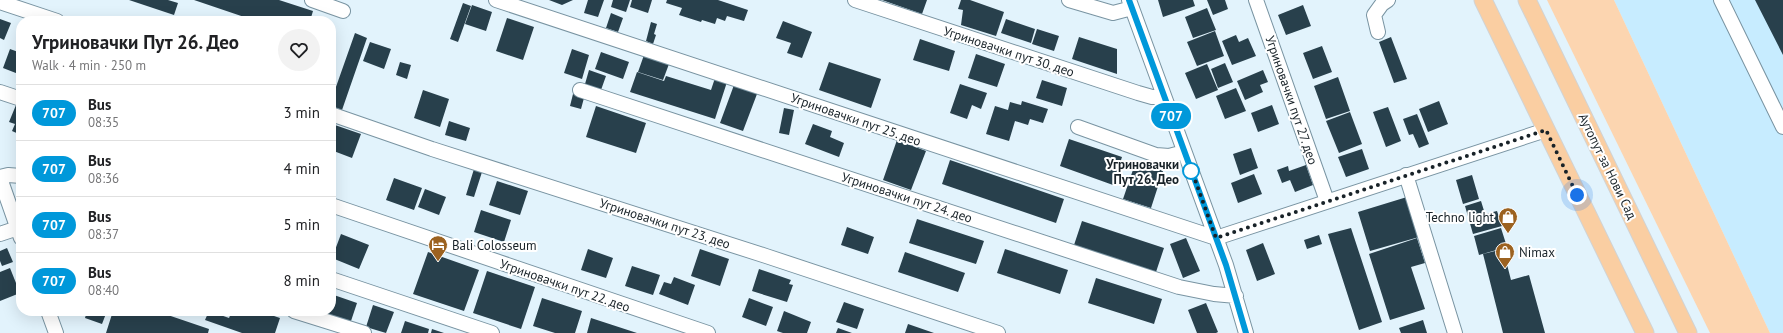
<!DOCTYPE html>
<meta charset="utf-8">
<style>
:root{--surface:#fff;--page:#f2f2f2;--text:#202124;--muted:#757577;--line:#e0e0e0}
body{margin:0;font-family:"PT Sans",sans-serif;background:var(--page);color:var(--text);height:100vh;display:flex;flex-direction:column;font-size:15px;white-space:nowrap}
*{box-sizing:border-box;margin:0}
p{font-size:13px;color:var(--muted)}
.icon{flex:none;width:22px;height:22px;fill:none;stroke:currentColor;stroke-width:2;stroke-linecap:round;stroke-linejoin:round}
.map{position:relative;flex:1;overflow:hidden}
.side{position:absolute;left:16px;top:16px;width:320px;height:300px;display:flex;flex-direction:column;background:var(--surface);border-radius:16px;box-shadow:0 4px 16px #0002}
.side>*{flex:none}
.badge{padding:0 8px;border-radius:13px;font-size:14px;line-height:26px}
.you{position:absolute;width:20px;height:20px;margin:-10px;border:3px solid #fff;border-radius:50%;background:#1a73e8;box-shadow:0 0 0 6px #1a73e833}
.map>.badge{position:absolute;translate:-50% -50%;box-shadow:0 0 0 2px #fff}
.round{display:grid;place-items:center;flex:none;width:42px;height:42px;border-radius:21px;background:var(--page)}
.overview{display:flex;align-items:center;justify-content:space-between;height:68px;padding:0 16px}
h1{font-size:19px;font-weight:700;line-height:30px}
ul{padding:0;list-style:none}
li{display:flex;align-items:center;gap:12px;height:56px;padding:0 16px;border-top:1px solid var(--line)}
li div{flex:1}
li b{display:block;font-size:15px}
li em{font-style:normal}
li .badge{min-width:44px;font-weight:700;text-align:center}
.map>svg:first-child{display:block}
.built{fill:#c7ecff}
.green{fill:#fcd5b0}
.building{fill:#28404c}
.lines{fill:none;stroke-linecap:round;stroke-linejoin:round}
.minor-casing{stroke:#7994a2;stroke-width:16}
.major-casing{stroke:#d1d3d4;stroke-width:19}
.minor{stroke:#fff;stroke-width:14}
.major{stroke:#facea2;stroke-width:17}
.line-casing{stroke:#fff;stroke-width:9}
.line{stroke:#0098da;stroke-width:6}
.walk{stroke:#182228;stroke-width:4;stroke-dasharray:0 7.2}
.stop-dot{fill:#fff;stroke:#0098da;stroke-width:2}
.labels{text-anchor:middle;stroke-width:4;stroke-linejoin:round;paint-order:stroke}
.street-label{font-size:13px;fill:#182228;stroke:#fff}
.stop-label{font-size:13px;font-weight:bold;fill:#182228;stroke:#fff;text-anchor:end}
.poi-label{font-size:13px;fill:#182228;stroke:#fff;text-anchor:start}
</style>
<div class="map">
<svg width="1783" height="333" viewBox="0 0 1783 333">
<rect width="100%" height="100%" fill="#e2f3fc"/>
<path class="built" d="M1614,0h169v333h-13z"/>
<path class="green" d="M1547,0h67l156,333h-60z"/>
<path class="building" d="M129,0h39l10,3 -4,12z
M194,0h85l34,11 -3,10h-54z
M549,0h24l-11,5z
M588,0h16l-6,17 -14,-4z
M613,0h17l-4,12 -15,-5z
M632,0h20l-4,13 -18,-6z
M667,0h51l30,10 -4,11 -17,-5 -2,5 -8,-3 -2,6 -13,-4 -1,2 -22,-7 3,-7 -16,-5z
M882,0h45l-5,14z
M961,0h9l34,12 -8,24 -35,-11 2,-15 -5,-1z
M1158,0h35l2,6 -32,11z
M1207,0h18l3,9 -15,6z
M1755,0h28v55z
M463,3l8,3 -13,36 -8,-3z
M472,5l20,7 -6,19 -21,-7z
M1303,5l8,21 -25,9 -8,-20z
M1207,8l9,22 -23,8 -8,-21z
M611,13l12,5 -5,14 -12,-4z
M507,18l27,9 -11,33 -27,-9z
M0,19l11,4 -7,17 -4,-2z
M1006,19l29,10 -4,14 -30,-10z
M783,21l29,11 -10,26 -15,-5 4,-10 -15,-5z
M651,22l6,2 -3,10 2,1 -3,9 -7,-3z
M1037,29l22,7 -5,15 -22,-7z
M1215,31l9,25 -27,10 -10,-24z
M355,33l12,5 -25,72 -11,-4v-5z
M1236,35l3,7 9,-4 8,18 -24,9 -10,-24z
M1079,37l38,12v25l-45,-15z
M1391,37l16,42 -13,4 -15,-41z
M920,39l35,12 -6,20 -36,-11z
M370,42l21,7 -7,20 -21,-8z
M1322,46l10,26 -19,7 -10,-26z
M10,49l11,4v22l-18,-7z
M572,49l17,6 -7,24 -18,-6z
M601,52l28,10 -6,17 -28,-10z
M976,54l29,10 -8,23 -29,-9z
M644,55l25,9 -6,16 -25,-8z
M400,62l11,3 -4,14 -11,-4z
M829,62l52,17 -10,29 -52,-18z
M1225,63l8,19 -15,6 -7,-19z
M1207,64l11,26 -22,9 -11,-26z
M589,70l17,6 -5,14 -16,-6z
M1263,70l5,12 -8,3 3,7 -18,8 -8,-19z
M637,72l27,9 2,-5 45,14 4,-12 12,4 -12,37 -85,-27z
M1338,77l12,34 -24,8 -12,-33z
M1042,80l25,8 -5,18 -26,-8z
M960,84l27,9 -6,16 -9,-4 -5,14 -17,-6z
M734,85l23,9 -14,37 -23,-8z
M1236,88l10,23 -21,8 -9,-23z
M423,90l26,9 -9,28 -26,-9z
M573,94l11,4 -3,11 -11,-3z
M1022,101l26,8 -5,14 -13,-4 -2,6 -13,-4 -6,20 -23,-7 9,-28 13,4 2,-8 11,3z
M1439,101l9,23 -20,8 -9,-23z
M16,105l5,2v28l-9,-4 3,-7 -6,-2z
M1272,105l7,19 -21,8 -7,-19z
M596,106l50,17 -10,30 -50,-16z
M1388,107l13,34 -15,6 -13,-35z
M784,108l10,2 -5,25 -10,-2z
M1350,112l12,32 -23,9 -13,-32z
M1417,114l12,30 -10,4 -6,-14 -4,1 -6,-16z
M449,121l21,7 -4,13 -21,-6z
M332,124l29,10 -9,24 -21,-8z
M813,124l19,7 -2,6 14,6 -5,14 -34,-13z
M1069,139l53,18 -9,28 -53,-19z
M897,140l29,11 -15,39 -28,-10z
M1251,148l7,20 -18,7 -7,-21z
M1362,149l7,20 -23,8 -8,-20z
M950,160l114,39 -8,24 -114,-39z
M1136,161l27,10 -12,37 -28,-9z
M1306,165l7,20 -18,7 -5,-12 -8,3 -5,-13 11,-4 1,5z
M474,169l8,3 -8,25 -8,-2z
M1254,174l8,20 -24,9 -7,-20z
M1472,175l7,24 -16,5 -7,-24z
M394,178l28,10 -8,22 -28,-10z
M497,181l31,10 -8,24 -31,-10z
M425,189l21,8 -7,18 -21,-8z
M1407,197l12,40 -49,14 -12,-39z
M1481,201l4,13 12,-3 5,15 -29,8 -8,-28z
M481,210l30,10 -7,22 -30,-10z
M917,219l67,22 -8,23 -67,-21z
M1082,221l82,27 -8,24 -82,-27z
M847,227l27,10 -6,17 -27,-9z
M1351,228l31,94 -23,8 -31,-96z
M1501,228l6,19 -28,8 -5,-19z
M341,234l28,11 -10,24 -27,-11z
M1319,235l3,9 -15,5 -3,-9z
M1186,238l14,33 -17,7 -13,-34z
M1417,238l8,25 -14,4 14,42 -35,11 -21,-66z
M1263,243l12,31 -18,7 -11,-31z
M7,248l6,14 -11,4 -2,-5v-10z
M588,249l25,9 -7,20 -25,-8z
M700,249l29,10 -9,27 -29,-10z
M1005,249l63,21 -8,24 -63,-21z
M1503,249l8,31 18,-5 16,58h-42l-20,-79z
M428,252l51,18 -15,41 -51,-17z
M905,252l60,21 -7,19 -60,-20z
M632,266l28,9 -7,20 -28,-9z
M10,268l10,25 -20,8v-29z
M759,269l32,11 -2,4 4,1 -6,17 -35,-11z
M487,271l48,16 -14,42 -48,-16z
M674,277l21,8 -7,20 -29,-11 5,-12 7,2z
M1096,278l66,21 -8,25 -66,-21z
M331,294l26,9 -7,21 -36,-13h17z
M542,298l40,13 -7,22h-20l-22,-7z
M749,298l24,9 -7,19 -24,-9z
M844,302l20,7 -7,20 -21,-7z
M1206,303l12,29 -2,1h-19l-9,-23z
M373,305l21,7 -8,21 -20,-6z
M87,311h20l-5,13 -17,-6z
M113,311h43l53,18 -1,4h-102z
M209,311l20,7 3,-7h27l21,7 -5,15h-33l-37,-13z
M784,311l27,11 -4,11h-24l-6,-2z
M591,318l46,15h-50z
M1423,320l4,13h-26l-2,-5z
M405,321l24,8 -1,4h-27z
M908,324l26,9h-29z
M838,328l14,5h-16z
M432,329l12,4h-13z"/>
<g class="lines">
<g class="minor-casing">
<path id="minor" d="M312,0l31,11
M496,0l720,238
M855,0l283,93 14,4h12
M1069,0l44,13 19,-5
M1129,0l97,265 20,68
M1256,0l71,201
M1721,0l62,127
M0,2l57,19
M1378,32l-4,-17 8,-11 6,-4
M580,90l599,197 35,7 22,2
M0,92l21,7
M331,114l101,35 334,107 232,77
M1078,127l78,28 13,1 15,-4
M1406,175l49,158
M0,177l8,-2 13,1
M0,178l21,60
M331,205l377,128
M0,234l21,-7
M1216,238l330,-108
M331,279l161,54
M48,311l8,22
M294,311l70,22"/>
</g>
<g class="major-casing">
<path id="major" d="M1483,0l162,333
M1527,0l161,333"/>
</g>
<use href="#minor" class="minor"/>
<use href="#major" class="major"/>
</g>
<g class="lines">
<g class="line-casing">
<path id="line" d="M1129,0l97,265 20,68"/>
</g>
<use href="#line" class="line"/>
<path class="walk" d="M1191,171l-1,-5 26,72 330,-108 31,65"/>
</g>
<defs>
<g id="shop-pin" transform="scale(1)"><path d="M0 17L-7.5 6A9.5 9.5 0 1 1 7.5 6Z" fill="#9c6220" stroke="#fff"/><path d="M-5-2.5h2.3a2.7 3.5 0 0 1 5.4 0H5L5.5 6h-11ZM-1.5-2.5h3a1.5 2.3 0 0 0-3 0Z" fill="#fff"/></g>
<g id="hotel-pin" transform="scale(1)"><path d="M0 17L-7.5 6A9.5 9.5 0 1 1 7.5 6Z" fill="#9c6220" stroke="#fff"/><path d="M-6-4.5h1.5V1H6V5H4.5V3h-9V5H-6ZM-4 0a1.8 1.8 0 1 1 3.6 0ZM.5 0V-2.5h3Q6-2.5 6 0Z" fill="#fff"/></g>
</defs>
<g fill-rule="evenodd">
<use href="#shop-pin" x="1508" y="217"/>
<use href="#hotel-pin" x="438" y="245"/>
<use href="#shop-pin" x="1505" y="252"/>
</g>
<circle class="stop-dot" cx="1191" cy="171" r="8"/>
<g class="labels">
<g class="street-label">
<text transform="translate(1009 51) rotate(18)" y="5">Угриновачки пут 30. део</text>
<text transform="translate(1292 100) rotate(71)" y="5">Угриновачки пут 27. део</text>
<text transform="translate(856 119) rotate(19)" y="5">Угриновачки пут 25. део</text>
<text transform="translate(1608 166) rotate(64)" y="5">Аутопут за Нови Сад</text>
<text transform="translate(907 197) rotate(18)" y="5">Угриновачки пут 24. део</text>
<text transform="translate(665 223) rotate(18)" y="5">Угриновачки пут 23. део</text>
<text transform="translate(565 285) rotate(19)" y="5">Угриновачки пут 22. део</text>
</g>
<g class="stop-label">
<text x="1179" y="169">Угриновачки<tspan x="1179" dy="15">Пут 26. Део</tspan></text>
</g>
<g class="poi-label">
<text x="1494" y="222" text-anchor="end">Techno light</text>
<text x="452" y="250">Bali Colosseum</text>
<text x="1519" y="257">Nimax</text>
</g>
</g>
</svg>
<div class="you" style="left:1577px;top:195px"></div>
<b class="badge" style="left:1171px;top:116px;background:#0098da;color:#fff">707</b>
<section class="side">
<div class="overview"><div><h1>Угриновачки Пут 26. Део</h1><p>Walk · 4 min · 250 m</p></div><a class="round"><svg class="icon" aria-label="heart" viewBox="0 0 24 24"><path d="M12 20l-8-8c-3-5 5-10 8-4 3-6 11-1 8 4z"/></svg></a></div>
<ul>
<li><span class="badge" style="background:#0098da;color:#fff">707</span><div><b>Bus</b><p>08:35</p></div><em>3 min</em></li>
<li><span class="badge" style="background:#0098da;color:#fff">707</span><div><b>Bus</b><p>08:36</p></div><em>4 min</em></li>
<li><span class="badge" style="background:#0098da;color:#fff">707</span><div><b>Bus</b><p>08:37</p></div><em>5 min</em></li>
<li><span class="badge" style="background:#0098da;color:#fff">707</span><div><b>Bus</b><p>08:40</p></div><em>8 min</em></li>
</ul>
</section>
</div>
